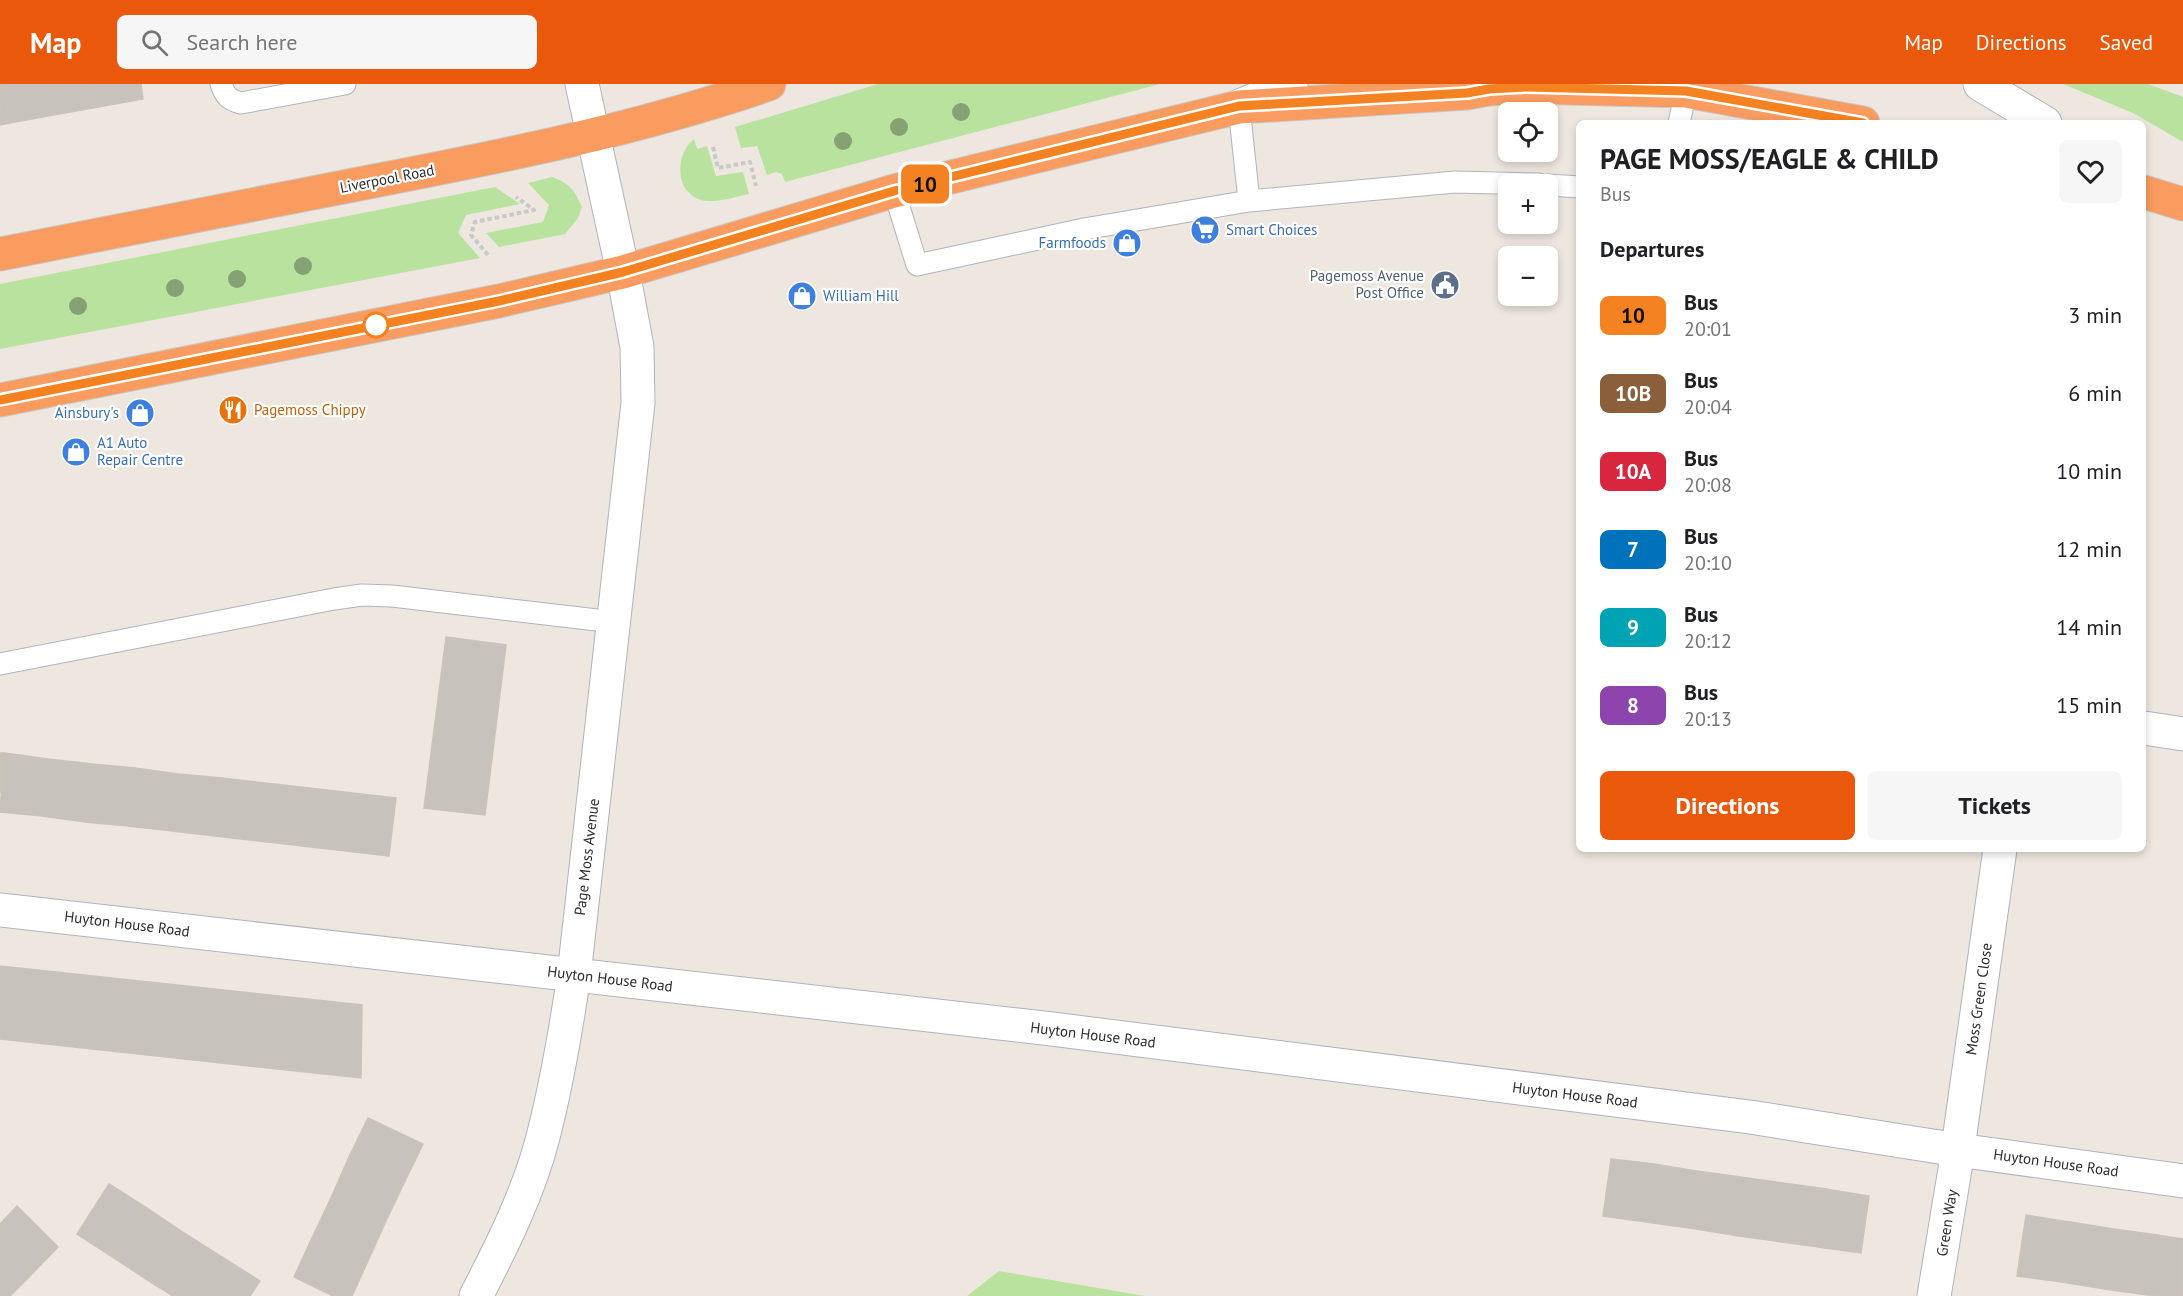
<!DOCTYPE html>
<meta charset="utf-8">
<style>
:root{--surface:#fff;--page:#f6f6f6;--text:#202124;--muted:#757577;--accent:#ea580c}
body{margin:0;font-family:"PT Sans",sans-serif;background:var(--page);color:var(--text);height:100vh;display:flex;flex-direction:column;font-size:22px;white-space:nowrap}
*{box-sizing:border-box;margin:0}
p{font-size:20px;color:var(--muted)}
.icon{flex:none;width:33px;height:33px;fill:none;stroke:currentColor;stroke-width:2;stroke-linecap:round;stroke-linejoin:round}
.map{position:relative;flex:1;overflow:hidden}
.details{position:absolute;left:1576px;top:36px;width:570px;height:732px;display:flex;flex-direction:column;background:var(--surface);border-radius:9px;box-shadow:0 3px 9px #0003}
.details>*{flex:none}
.badge{padding:0 12px;border-radius:9px;font-size:21px;line-height:39px}
.buttons{position:absolute;left:1498px;top:18px;display:grid;gap:12px}
.buttons a{display:grid;place-items:center;width:60px;height:60px;border-radius:9px;background:var(--surface);box-shadow:0 3px 9px #0003;font-size:30px}
.map>.badge{position:absolute;translate:-50% -50%;box-shadow:0 0 0 3px #fff}
h2{padding:0 24px;font-size:22px;line-height:54px}
.round{display:grid;place-items:center;flex:none;width:63px;height:63px;border-radius:9px;background:var(--page)}
.head{display:flex;align-items:center;justify-content:space-between;height:102px;padding:0 24px}
h1{font-size:28px;font-weight:600;line-height:45px}
.cta{display:flex;gap:12px;margin-top:auto;padding:12px 24px}
.cta a{flex:1;height:69px;border-radius:9px;background:var(--accent);color:#fff;font-size:24px;font-weight:600;line-height:69px;text-align:center}
.cta a+a{background:var(--page);color:var(--text)}
ul{padding:0;list-style:none}
li{display:flex;align-items:center;gap:18px;height:78px;padding:0 24px}
li div{flex:1}
li b{display:block;font-size:22px}
li em{font-style:normal}
li .badge{min-width:66px;font-weight:700;text-align:center}
header{display:flex;align-items:center;gap:36px;box-sizing:border-box;height:84px;padding:0 30px;background:var(--accent);color:#fff}
header strong{font-size:28px}
nav{display:flex;gap:33px;margin-inline-start:auto;font-size:21px}
.search{width:420px;height:54px;background:var(--page);display:flex;align-items:center;gap:15px;box-sizing:border-box;padding:0 21px;border-radius:9px;color:var(--muted);font-size:22px}
.map>svg:first-child{display:block}
.green{fill:#b9e29f}
.building{fill:#c7c2bb;stroke:#cac3b9;stroke-width:1.5}
.lines{fill:none;stroke-linecap:round;stroke-linejoin:round}
.lane-casing{stroke:#b0b3bd;stroke-width:23}
.street-casing{stroke:#b0b3bd;stroke-width:35}
.secondary-casing{stroke:#b0b3bd;stroke-width:35}
.highway-casing{stroke:#c8c8c8;stroke-width:35}
.path{stroke:#c8c8c8;stroke-width:4;stroke-dasharray:4.5 3;stroke-linecap:butt}
.lane{stroke:#fff;stroke-width:21}
.street{stroke:#fff;stroke-width:33}
.secondary{stroke:#fff;stroke-width:33}
.highway{stroke:#fa9b5f;stroke-width:33}
.tree{fill:#86a275}
.line-casing{stroke:#fff;stroke-width:14}
.line{stroke:#f58220;stroke-width:9}
.stop-dot{fill:#fff;stroke:#f58220;stroke-width:3}
.labels{text-anchor:middle;stroke-width:4.5;stroke-linejoin:round;paint-order:stroke}
.street-label{font-size:15px;fill:#2d2d2d;stroke:#fff}
.shop-label{font-size:15px;fill:#366cbe;stroke:#fff;text-anchor:start}
.service-label{font-size:15px;fill:#4e5e75;stroke:#fff;text-anchor:end}
.food-label{font-size:15px;fill:#c56008;stroke:#fff;text-anchor:start}
</style>
<header>
<strong>Map</strong>
<div class="search"><svg class="icon" aria-label="search" viewBox="0 0 24 24"><circle cx="10" cy="10" r="6"/><path d="M15 15l6 6"/></svg>Search here</div>
<nav><a>Map</a><a>Directions</a><a>Saved</a></nav>
</header>
<div class="map">
<svg width="2183" height="1212" viewBox="0 0 2183 1212">
<rect width="100%" height="100%" fill="#eee7e0"/>
<path class="green" d="M878,0h282l-375,98 -3,-8 -6,-2 -9,3 -10,-29 -16,2 -6,-21z
M2063,0h85l35,13v45l-50,-29z
M694,55l3,10 10,-3 9,30 27,-4 6,22c-16,3 -36,11 -51,5 -24,-10 -22,-46 -4,-60z
M552,93c18,7 22,12 30,30l-4,11 -13,16 -66,13 -13,-14 57,-11 6,-17 -21,-22z
M495,103l25,17 -54,11 -8,18 22,25 -480,91v-65z
M999,1187l146,25h-178z"/>
<path class="building" d="M0,0h3l7,39 -10,2z
M3,0h46l5,31 -44,8z
M49,0h46l4,23 -45,8z
M95,0h46l2,15 -44,8z
M446,553l60,8 -21,170 -61,-7z
M0,669h4l-4,40z
M4,669l44,6 -6,57 -42,-4z
M48,675l44,5 -7,58 -43,-6z
M92,680l43,4 -7,58 -43,-4z
M135,684l43,6 -6,57 -44,-5z
M178,690l44,4 -7,58 -43,-5z
M222,694l43,5 -6,58 -44,-5z
M265,699l44,5 -7,58 -43,-5z
M309,704l43,5 -6,58 -44,-5z
M352,709l44,5 -7,58 -43,-5z
M0,882l362,39 -1,73 -361,-39z
M368,1034l55,26 -19,39 -55,-26z
M349,1073l55,26 -19,40 -54,-25z
M1611,1075l43,5 -8,58 -43,-6z
M1654,1080l43,7 -8,57 -43,-6z
M1697,1087l43,6 -8,58 -43,-7z
M1740,1093l43,6 -8,58 -43,-6z
M1783,1099l43,6 -8,58 -43,-6z
M109,1100l38,24 -33,50 -37,-24z
M1826,1105l43,7 -8,57 -43,-6z
M331,1114l54,25 -18,40 -55,-25z
M17,1122l41,41 -29,30 -29,-29v-24z
M147,1124l37,25 -32,50 -38,-25z
M2026,1131l44,7 -9,60 -44,-6z
M2070,1138l44,7 -10,60 -43,-7z
M2114,1145l43,6 -9,60 -44,-6z
M184,1149l38,24 -25,39h-24l-21,-13z
M2157,1151l26,4v57l-35,-1z
M312,1154l55,25 -15,33h-19l-39,-19z
M0,1164l29,29 -19,19h-10z
M222,1173l38,24 -10,15h-53z"/>
<g class="lines">
<g class="lane-casing">
<path id="lane" d="M221,0c4,12 8,16 20,19l104,-19
M1239,23l10,94
M1679,39l7,-32
M1548,101l32,2
M894,107l23,74 167,-36 165,-28 206,-19 84,2
M0,580l334,-65 28,-4 30,1 222,26"/>
</g>
<g class="street-casing">
<path id="street" d="M2144,644l39,6
M0,826l1052,119 698,88 208,33 225,31
M476,1212c26,-50 53,-104 67,-159 14,-54 23,-108 31,-162l64,-572 -1,-56 -14,-75 -41,-188
M1934,1212l21,-127 45,-320"/>
</g>
<g class="secondary-casing">
<path id="secondary" d="M1980,0l65,39
M1240,22l51,-22"/>
</g>
<g class="highway-casing">
<path id="highway" d="M2144,108l39,12
M0,170c123,-24 246,-48 369,-72 135,-26 270,-53 400,-98
M0,316l499,-99 124,-29 271,-81 345,-84 228,-14 22,-4 37,-2 160,4 177,32"/>
</g>
<path class="path" d="M713,63l5,21 32,-6 6,24
M488,171l-17,-20 4,-13 59,-12 -18,-13"/>
<use href="#lane" class="lane"/>
<use href="#street" class="street"/>
<use href="#secondary" class="secondary"/>
<use href="#highway" class="highway"/>
</g>
<g class="tree">
<circle cx="961" cy="28" r="9"/>
<circle cx="899" cy="43" r="9"/>
<circle cx="843" cy="57" r="9"/>
<circle cx="303" cy="182" r="9"/>
<circle cx="237" cy="195" r="9"/>
<circle cx="175" cy="204" r="9"/>
<circle cx="78" cy="222" r="9"/>
</g>
<g class="lines">
<g class="line-casing">
<path id="line" d="M0,316l499,-99 124,-29 271,-81 345,-85 228,-13 22,-4 37,-2 160,4 177,32"/>
</g>
<use href="#line" class="line"/>
</g>
<defs>
<g id="supermarket-disc" transform="scale(1.5)"><circle r="9.5" fill="#3f7fe0" stroke="#fff"/><path d="M-6-5.5h2.5l.6 2H6L4.5 2H-2.5L-4.4-4H-6ZM-1.5 3.2a1.3 1.3 0 1 0 .1 0ZM3 3.2a1.3 1.3 0 1 0 .1 0Z" fill="#fff"/></g>
<g id="shop-disc" transform="scale(1.5)"><circle r="9.5" fill="#3f7fe0" stroke="#fff"/><path d="M-5-2.5h2.3a2.7 3.5 0 0 1 5.4 0H5L5.5 6h-11ZM-1.5-2.5h3a1.5 2.3 0 0 0-3 0Z" fill="#fff"/></g>
<g id="civic-disc" transform="scale(1.5)"><circle r="9.5" fill="#5c6f8a" stroke="#fff"/><path d="M-.6-6.5H3V-4.5H.6V-3L4-1V1h2V6H-6V1h2V-1L-.6-3ZM-1.2 2.5V6h2.4V2.5Z" fill="#fff"/></g>
<g id="restaurant-disc" transform="scale(1.5)"><circle r="9.5" fill="#e8710a" stroke="#fff"/><path d="M-5-6h1v4h1v-4h1v4h1v-4h1v5L-1.5 .5V6h-2V.5L-5-1ZM5-6V6H3V1.5H1.5Q1.5-4 5-6Z" fill="#fff"/></g>
</defs>
<g fill-rule="evenodd">
<use href="#supermarket-disc" x="1205" y="146"/>
<use href="#shop-disc" x="1127" y="159"/>
<use href="#civic-disc" x="1445" y="201"/>
<use href="#shop-disc" x="802" y="212"/>
<use href="#restaurant-disc" x="233" y="326"/>
<use href="#shop-disc" x="140" y="329"/>
<use href="#shop-disc" x="76" y="368"/>
</g>
<circle class="stop-dot" cx="376" cy="241" r="12"/>
<g class="labels">
<g class="street-label">
<text transform="translate(387 95) rotate(-11)" y="5">Liverpool Road</text>
<text transform="translate(587 773) rotate(-83)" y="5">Page Moss Avenue</text>
<text transform="translate(127 840) rotate(7)" y="5">Huyton House Road</text>
<text transform="translate(610 895) rotate(7)" y="5">Huyton House Road</text>
<text transform="translate(1979 915) rotate(-82)" y="5">Moss Green Close</text>
<text transform="translate(1093 951) rotate(7)" y="5">Huyton House Road</text>
<text transform="translate(1575 1011) rotate(7)" y="5">Huyton House Road</text>
<text transform="translate(2056 1079) rotate(8)" y="5">Huyton House Road</text>
<text transform="translate(1947 1139) rotate(-81)" y="5">Green Way</text>
</g>
<g class="shop-label">
<text x="1226" y="151">Smart Choices</text>
<text x="1106" y="164" text-anchor="end">Farmfoods</text>
<text x="823" y="217">William Hill</text>
<text x="119" y="334" text-anchor="end">Ainsbury's</text>
<text x="97" y="364">A1 Auto<tspan x="97" dy="17">Repair Centre</tspan></text>
</g>
<g class="service-label">
<text x="1424" y="197">Pagemoss Avenue<tspan x="1424" dy="17">Post Office</tspan></text>
</g>
<g class="food-label">
<text x="254" y="331">Pagemoss Chippy</text>
</g>
</g>
</svg>
<div class="buttons">
<a><svg class="icon" aria-label="locate" viewBox="0 0 24 24"><circle cx="12" cy="12" r="6"/><path d="M12 2v4M12 18v4M2 12h4M18 12h4"/></svg></a>
<a>+</a>
<a>−</a>
</div>
<b class="badge" style="left:925px;top:100px;background:#f58220;color:#111">10</b>
<section class="details">
<div class="head"><div><h1>PAGE MOSS/EAGLE &amp; CHILD</h1><p>Bus</p></div><a class="round"><svg class="icon" aria-label="heart" viewBox="0 0 24 24"><path d="M12 20l-8-8c-3-5 5-10 8-4 3-6 11-1 8 4z"/></svg></a></div>
<h2>Departures</h2>
<ul>
<li><span class="badge" style="background:#f58220;color:#111">10</span><div><b>Bus</b><p>20:01</p></div><em>3 min</em></li>
<li><span class="badge" style="background:#8b5e3c;color:#fff">10B</span><div><b>Bus</b><p>20:04</p></div><em>6 min</em></li>
<li><span class="badge" style="background:#d7263d;color:#fff">10A</span><div><b>Bus</b><p>20:08</p></div><em>10 min</em></li>
<li><span class="badge" style="background:#0072bc;color:#fff">7</span><div><b>Bus</b><p>20:10</p></div><em>12 min</em></li>
<li><span class="badge" style="background:#00a3b4;color:#fff">9</span><div><b>Bus</b><p>20:12</p></div><em>14 min</em></li>
<li><span class="badge" style="background:#8e44ad;color:#fff">8</span><div><b>Bus</b><p>20:13</p></div><em>15 min</em></li>
</ul>
<div class="cta"><a>Directions</a><a>Tickets</a></div>
</section>
</div>
